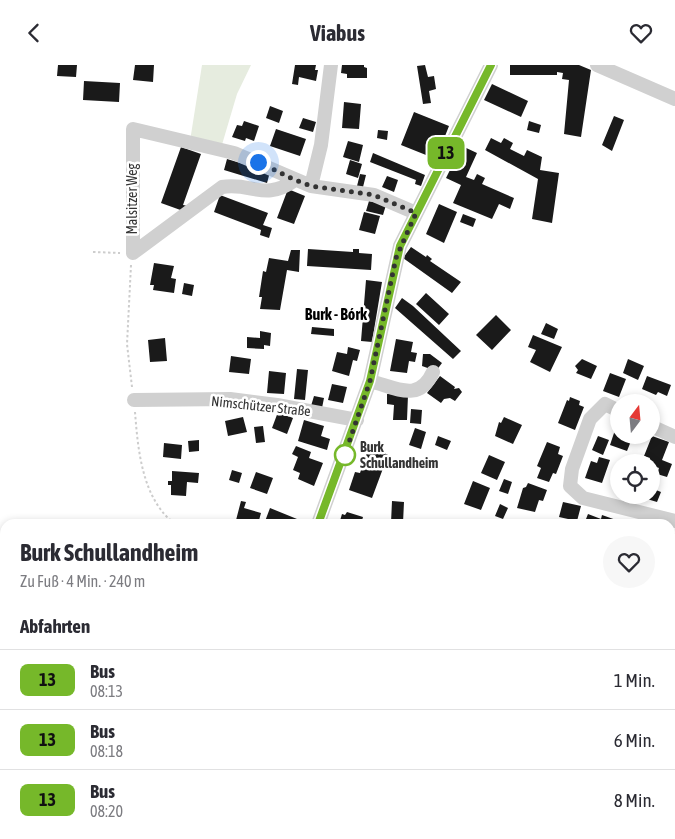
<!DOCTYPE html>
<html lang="de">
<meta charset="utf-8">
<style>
:root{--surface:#fff;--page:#f7f7f7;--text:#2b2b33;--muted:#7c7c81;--line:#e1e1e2}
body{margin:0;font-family:"Asap Condensed",sans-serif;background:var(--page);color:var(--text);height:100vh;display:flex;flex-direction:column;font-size:19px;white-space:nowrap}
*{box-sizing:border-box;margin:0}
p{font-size:16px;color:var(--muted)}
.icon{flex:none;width:28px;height:28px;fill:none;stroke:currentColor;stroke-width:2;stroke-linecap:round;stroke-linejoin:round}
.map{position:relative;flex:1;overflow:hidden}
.sheet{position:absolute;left:0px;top:454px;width:675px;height:321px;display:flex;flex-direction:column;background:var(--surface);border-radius:15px 15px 0 0;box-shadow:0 2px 8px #0003}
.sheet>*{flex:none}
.badge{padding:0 10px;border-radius:8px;font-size:18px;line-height:32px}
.needle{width:32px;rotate:16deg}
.buttons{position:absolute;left:610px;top:329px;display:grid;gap:10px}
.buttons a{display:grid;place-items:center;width:50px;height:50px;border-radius:50%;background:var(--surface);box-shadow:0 2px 8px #0003;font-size:25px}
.you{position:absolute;width:25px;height:25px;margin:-12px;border:4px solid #fff;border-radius:50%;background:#1a73e8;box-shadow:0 0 0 8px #1a73e833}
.map>.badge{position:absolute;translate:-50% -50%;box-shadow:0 0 0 2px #fff}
h2{padding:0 20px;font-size:19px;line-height:45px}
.round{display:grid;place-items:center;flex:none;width:52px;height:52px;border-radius:26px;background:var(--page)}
.summary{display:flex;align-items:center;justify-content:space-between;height:85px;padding:0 20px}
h1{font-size:24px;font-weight:700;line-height:38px}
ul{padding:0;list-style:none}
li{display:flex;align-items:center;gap:15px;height:60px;padding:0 20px;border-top:1px solid var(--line)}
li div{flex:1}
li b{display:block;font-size:19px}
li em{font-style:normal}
li .badge{min-width:55px;font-weight:700;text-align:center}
header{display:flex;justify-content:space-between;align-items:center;height:65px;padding:0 20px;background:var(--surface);font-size:22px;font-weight:700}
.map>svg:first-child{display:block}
.green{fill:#e6ecdf}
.building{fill:#1a1a1a}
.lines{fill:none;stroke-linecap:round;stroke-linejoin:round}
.path{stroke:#cdcdcd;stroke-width:2;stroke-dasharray:2.5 2.5;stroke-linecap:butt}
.lane{stroke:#d0d0d0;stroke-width:7}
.street{stroke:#d0d0d0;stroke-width:14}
.secondary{stroke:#bdbdbd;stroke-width:20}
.line-casing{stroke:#fff;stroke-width:11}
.line{stroke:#76b82a;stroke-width:8}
.walk{stroke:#333;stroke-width:5;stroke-dasharray:0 9}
.stop-dot{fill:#fff;stroke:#76b82a;stroke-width:2.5}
.labels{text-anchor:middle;stroke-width:5;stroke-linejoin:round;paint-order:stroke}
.street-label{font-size:14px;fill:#333;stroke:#fff}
.stop-label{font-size:14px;font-weight:bold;fill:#333;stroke:#fff;text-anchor:start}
.quarter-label{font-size:16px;font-weight:bold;fill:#000;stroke:#fff}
</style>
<header><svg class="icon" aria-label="back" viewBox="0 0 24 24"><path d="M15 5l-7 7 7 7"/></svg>Viabus<svg class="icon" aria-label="heart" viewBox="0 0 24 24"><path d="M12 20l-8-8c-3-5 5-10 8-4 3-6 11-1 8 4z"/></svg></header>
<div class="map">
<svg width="675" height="774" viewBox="0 0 675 774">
<rect width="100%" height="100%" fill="#fff"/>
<path class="green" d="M202,0h49l-14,29 -16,54 -31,-7z"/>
<path class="building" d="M58,0h19l-1,12 -19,-1z
M135,0h19l-1,17 -20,-2z
M295,0h21l-1,5h3l-2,11 -17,-4 -1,8 -6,-1z
M342,0h22v2l3,1v10h-20v-4l-6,-1z
M425,0l3,12 6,-1 2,13 -7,2 2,12 -8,1 -6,-38z
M510,0h69l12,5 -10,67 -17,-3 5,-54 -7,-1 1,-6 -6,-1v3h-47z
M84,16l36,2 -1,19 -36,-2z
M492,19l36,17 -7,16 -37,-17z
M344,37l17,2 -2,25 -17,-1z
M270,41l13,5 -4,12 -13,-5z
M414,47l35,14 -13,33 -35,-14z
M614,51l10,4 -12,31 -10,-6z
M303,53l13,4 -3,10 -14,-4z
M244,56l15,5 -5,15 -8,-3 -1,3 -13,-4 5,-12 5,1z
M529,56l12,4 -2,8 -12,-3z
M276,64l30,10 -6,17 -30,-10z
M378,65l10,1 -1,9 -10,-2z
M491,73l10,5 3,-5 9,5 -3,6 14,7 3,-6 15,7 -2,13 19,3 -7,50 -20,-4 6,-40 -53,-29z
M348,76l15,4 -4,17 -16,-5z
M462,81l15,7 -11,24 8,3 3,-6 8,4 -3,6 32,14 -4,11 -11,-5 -7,15 -39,-16 8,-18 -15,-7z
M181,82l20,7 -18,51 5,1 -2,6 -25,-9z
M373,88l52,22 -4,11 -6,-2 1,-4 -46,-18z
M227,94l43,13 -3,11 -43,-13z
M350,95l12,4 -4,14 -12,-4z
M360,109l6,1 -3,12 -6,-1z
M387,111l11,4 -4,12 -12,-5z
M288,124l17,7 -11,28 -17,-6z
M220,130l48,18 -5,12 9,3 -3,10 -9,-3 1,-5 -47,-18z
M369,136l17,4 -3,10 -17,-4z
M439,139l18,8 -13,31 -18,-9z
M364,147l16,4 -5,18 -16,-4z
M463,149l13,5 -3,8 -13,-5z
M411,182l15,10 1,-2 5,4 -2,2 31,21 -9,11 -49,-35z
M308,184l45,3v-3h6v4l13,1 -1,16 -64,-4z
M291,185h9l-1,22 -12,-2 -7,40 -20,-1 2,-12h-3l4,-26 3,1 3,-14 19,3z
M154,198l20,3 -3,12 5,1 -2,14 -21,-3 1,-5h-4z
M366,215l16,2 -10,60 -11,-1z
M184,218l10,2 -2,11 -10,-2z
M426,228l23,21 -10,11 -23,-21z
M402,233l11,8 48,45 -8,8 -58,-51z
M496,250l15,15 -19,20 -16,-15z
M546,258l12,6 -4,10 -13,-5z
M312,262l22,2v7l-23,-2z
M260,266l11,2 -1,13 -6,-1v4l-17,-1v-11l13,1z
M533,270l29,12 -12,25 -20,-10 6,-12 -8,-3z
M165,273l2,23 -17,1 -2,-22z
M396,274l17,3 -2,10 6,1 -2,9 -6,-1 -2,12 -17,-2z
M348,282l12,3 -3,11 -4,-1 -4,16 -17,-5 5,-19 10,2z
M423,289h7l12,9 -6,8 -14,-5z
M231,291l20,3 -2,15 -20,-2z
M582,294l15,7 -6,13 -15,-6 2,-3 -3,-4z
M628,294l16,7 -6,14 -15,-7z
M297,304l11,1 -3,30 -11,-1z
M269,306l17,2 -2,21 -17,-1z
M610,308l16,6 -7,18 -16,-6z
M440,311l15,11 -1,2 5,-1 3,4 -7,9 -5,-3 -6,1 -3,4 -14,-10z
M647,311l24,9 -4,11 -9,-4 -2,3 -14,-6z
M332,319l15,3 -4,16 -15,-3z
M387,329l21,1 -1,25h-14l1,-15 -7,-1z
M314,331l10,2 -2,10 -11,-2z
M570,332l10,4 -1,4 5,2 -9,23 -17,-7 9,-23 2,1z
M411,344l11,1 -1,14 -11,-1z
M278,347l15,6 -6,16 -15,-6z
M243,352l4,15 -19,4 -3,-15z
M504,352l18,8 -9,19 -18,-8 4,-14 2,1z
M304,355l20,6 -3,10 9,3 -3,11 -29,-9z
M618,356l1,14 14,1 -6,15 -17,-6z
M263,361l2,16 -9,1 -2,-16z
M415,363l11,4 -5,17 -12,-4z
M438,371l13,5 -4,9 -12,-5z
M598,371l11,4 -6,15 -11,-5z
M652,371l17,6 -7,18 10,4 -5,13 -10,-3 2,-6 -8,-3v-2h-2l1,-5 -6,-2z
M199,375v11l-10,1 -1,-11z
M547,377l13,5 -2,7 5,2 -7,18 -3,-1 -4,9 -12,-4 4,-10 -4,-2z
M164,378l18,2 -1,14 -18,-2z
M296,381l15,6 -2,6 14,5 -9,23 -16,-7 2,-6 -7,-3 5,-13 -6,-3z
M377,384l11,6 -16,43 -23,-8 6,-18 5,1 8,-23 7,2z
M489,390l16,7 -8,18 -16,-7z
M599,392l11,3 -8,23 -17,-5 6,-17 6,2z
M232,405l10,3 -3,10 -10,-3z
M172,406l27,2 -1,10 -11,-1 -1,14 -15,-1v-10h-3v-4h4z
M256,407l17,6 -6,16 -17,-6z
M504,414l8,3 -4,12 -9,-3z
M473,416l17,7 -9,22 -17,-6z
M528,418l19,7 -4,11 -4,-1 -4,12 -18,-4 6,-20 3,-1z
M651,423l10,4 -4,10 -10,-3 1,-4h3z
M241,436l5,1 -2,6 17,5 -3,11h-23z
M392,436l12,1 -1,21h-12z
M563,437l18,4 -4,15 -18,-4z
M500,439l8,4 -5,11 -8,-3z
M270,443l27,11 -2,5h-31z
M347,447l16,5 -2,7h-22l3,-10 3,1z
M588,449l13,5 1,-4 17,6 -1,3h-34z
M670,467l5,2v16l-5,-2z
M675,656v15l-5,-2z
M673,698l2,1v12l-5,-2z
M411,770h11l1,3 -11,1z"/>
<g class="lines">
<path class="path" d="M93,187l27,1
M131,200l-4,79 5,43
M135,347c3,38 7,87 40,112"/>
<path class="lane" d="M670,680l5,6
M73,774l1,-4"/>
<path class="street" d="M597,0l78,34
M311,121l10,-41 10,-80
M133,188v-124l101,24 77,33 63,9 42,18
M133,188l89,-66c31,-5 42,15 73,-7
M370,316c27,7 49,22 63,-9
M134,335l96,-1 47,6 80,15
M619,346l-14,-7 -15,15 -18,50 -2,17 13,12 92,23
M651,361l24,11
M318,459l52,-143 30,-135 91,-181
M670,621l5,9"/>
<path class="secondary" d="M670,610l5,-3
M204,774l7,-4"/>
</g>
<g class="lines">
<g class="line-casing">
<path id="line" d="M318,459l52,-143 30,-135 91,-181"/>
</g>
<use href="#line" class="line"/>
<path class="walk" d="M258,97l37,18 16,6 63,9 42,18 -20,45 -26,123 -26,76 1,-2"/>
</g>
<circle class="stop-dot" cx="345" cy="390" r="10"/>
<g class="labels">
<g class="street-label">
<text transform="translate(132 134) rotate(-90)" y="5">Malsitzer Weg</text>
<text transform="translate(261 341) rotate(6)" y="5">Nimschützer Straße</text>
</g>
<g class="stop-label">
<text x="360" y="387">Burk<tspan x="360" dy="16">Schullandheim</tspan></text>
</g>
<g class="quarter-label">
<text x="336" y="255">Burk - Bórk</text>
</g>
</g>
</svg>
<div class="buttons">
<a><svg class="needle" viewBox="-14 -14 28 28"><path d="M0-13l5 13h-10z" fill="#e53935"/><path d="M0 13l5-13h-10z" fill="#7c7c81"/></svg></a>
<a><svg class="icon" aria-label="locate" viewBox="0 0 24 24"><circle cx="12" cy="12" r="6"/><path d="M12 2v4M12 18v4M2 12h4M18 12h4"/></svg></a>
</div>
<div class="you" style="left:258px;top:97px"></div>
<b class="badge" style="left:446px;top:88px;background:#76b82a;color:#111">13</b>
<section class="sheet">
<div class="summary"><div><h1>Burk Schullandheim</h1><p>Zu Fuß · 4 Min. · 240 m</p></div><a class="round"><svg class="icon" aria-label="heart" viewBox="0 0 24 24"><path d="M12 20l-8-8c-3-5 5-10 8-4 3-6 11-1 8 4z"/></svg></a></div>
<h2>Abfahrten</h2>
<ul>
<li><span class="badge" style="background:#76b82a;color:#111">13</span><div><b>Bus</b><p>08:13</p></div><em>1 Min.</em></li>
<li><span class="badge" style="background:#76b82a;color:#111">13</span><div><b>Bus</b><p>08:18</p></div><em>6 Min.</em></li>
<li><span class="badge" style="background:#76b82a;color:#111">13</span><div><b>Bus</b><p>08:20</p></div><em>8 Min.</em></li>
</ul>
</section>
</div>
